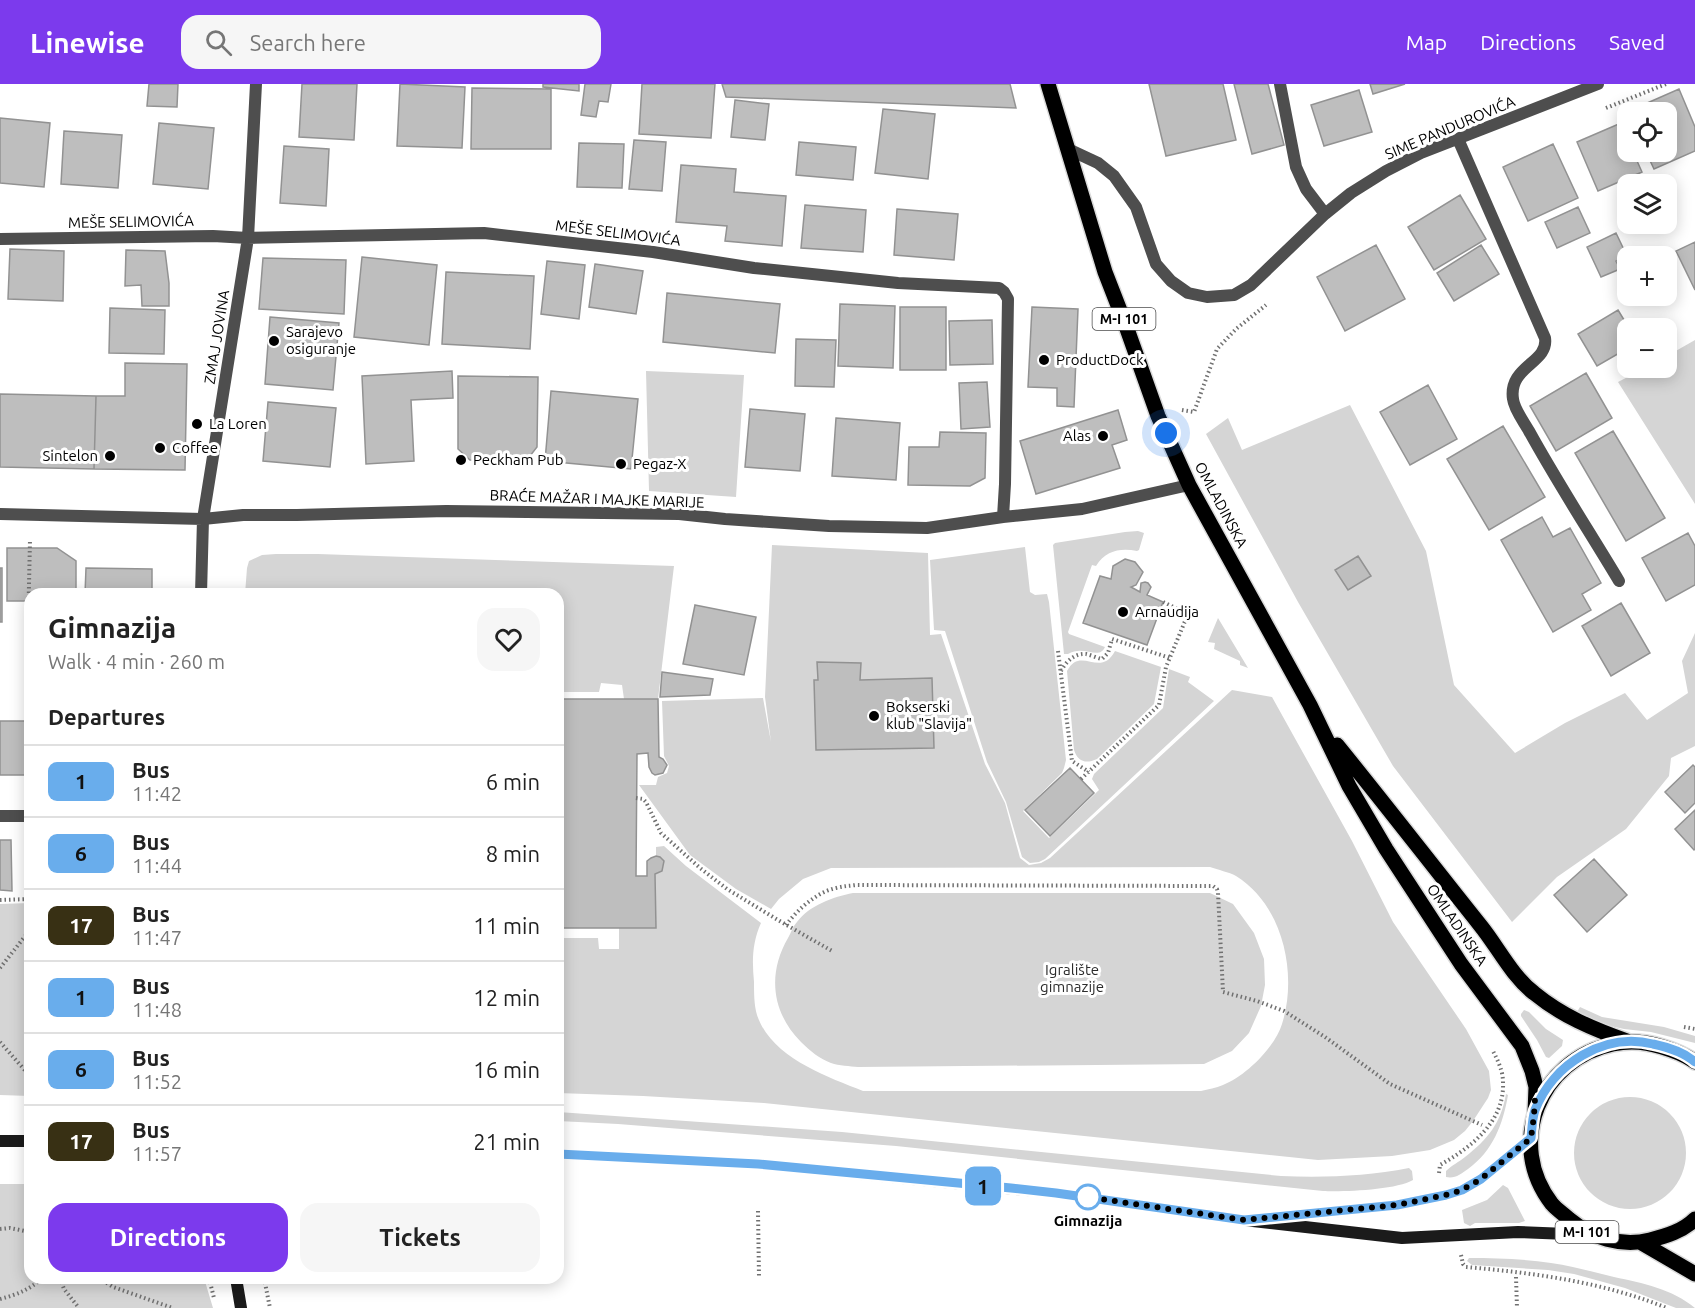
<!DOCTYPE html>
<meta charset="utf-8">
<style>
:root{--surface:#fff;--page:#f6f6f6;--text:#222;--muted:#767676;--line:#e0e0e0;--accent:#7c3aed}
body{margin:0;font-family:Ubuntu,sans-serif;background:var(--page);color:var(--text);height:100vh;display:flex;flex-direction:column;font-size:22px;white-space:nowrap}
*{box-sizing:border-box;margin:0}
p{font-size:20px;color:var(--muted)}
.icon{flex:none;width:33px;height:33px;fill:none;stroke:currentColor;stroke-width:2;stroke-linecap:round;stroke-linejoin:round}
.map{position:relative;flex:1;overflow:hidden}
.panel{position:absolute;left:24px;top:504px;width:540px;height:696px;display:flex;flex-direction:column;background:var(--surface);border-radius:18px;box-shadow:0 3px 15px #0003}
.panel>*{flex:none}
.badge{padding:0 12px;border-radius:9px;font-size:21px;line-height:39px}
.buttons{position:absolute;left:1617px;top:18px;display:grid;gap:12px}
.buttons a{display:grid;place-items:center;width:60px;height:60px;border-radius:12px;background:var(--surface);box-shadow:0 3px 15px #0003;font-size:30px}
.you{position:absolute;width:30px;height:30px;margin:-15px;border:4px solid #fff;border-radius:50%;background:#1a73e8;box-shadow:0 0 0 9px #1a73e833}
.map>.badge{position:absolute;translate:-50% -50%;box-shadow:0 0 0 3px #fff}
h2{padding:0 24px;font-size:22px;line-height:54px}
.round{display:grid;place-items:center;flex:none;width:63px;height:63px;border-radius:18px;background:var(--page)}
.headline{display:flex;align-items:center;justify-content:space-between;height:102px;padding:0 24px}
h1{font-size:28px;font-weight:700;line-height:45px}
.primary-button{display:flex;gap:12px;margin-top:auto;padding:12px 24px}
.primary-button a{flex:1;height:69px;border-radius:18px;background:var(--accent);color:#fff;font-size:24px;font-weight:700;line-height:69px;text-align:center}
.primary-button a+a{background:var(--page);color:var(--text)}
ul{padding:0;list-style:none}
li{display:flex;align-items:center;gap:18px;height:72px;padding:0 24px;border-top:2px solid var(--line)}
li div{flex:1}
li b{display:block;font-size:22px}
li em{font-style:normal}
li .badge{min-width:66px;font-weight:700;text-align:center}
header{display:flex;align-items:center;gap:36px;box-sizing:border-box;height:84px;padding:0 30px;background:var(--accent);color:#fff}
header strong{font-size:28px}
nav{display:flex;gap:33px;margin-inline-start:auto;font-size:21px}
.search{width:420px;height:54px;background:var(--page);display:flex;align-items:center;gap:15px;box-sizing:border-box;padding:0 21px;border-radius:18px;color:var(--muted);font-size:22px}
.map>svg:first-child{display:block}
.green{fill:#d5d5d5}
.building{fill:#bebebe;stroke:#929292;stroke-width:1.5}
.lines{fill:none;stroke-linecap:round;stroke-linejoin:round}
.primary-casing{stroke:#dbdbdb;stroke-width:18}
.path{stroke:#707070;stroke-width:4;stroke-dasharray:1.5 3;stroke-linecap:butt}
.street{stroke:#4e4e4e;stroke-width:12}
.secondary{stroke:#1b1b1b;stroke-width:12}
.primary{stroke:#000;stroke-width:15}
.line-casing{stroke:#fff;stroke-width:14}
.line{stroke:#69adec;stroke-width:9}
.walk{stroke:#000;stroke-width:6;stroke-dasharray:0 10.8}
.poi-dot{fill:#000;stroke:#fff;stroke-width:2}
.stop-dot{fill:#fff;stroke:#69adec;stroke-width:3}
.labels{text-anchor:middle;stroke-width:6;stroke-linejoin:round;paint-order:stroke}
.shield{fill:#fff;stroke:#4c4c4c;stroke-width:1.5}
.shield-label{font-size:14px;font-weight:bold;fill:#000}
.street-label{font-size:15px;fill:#000;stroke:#fff}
.poi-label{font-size:15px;fill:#000;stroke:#fff;text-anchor:start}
.park-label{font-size:15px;fill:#2c2c2c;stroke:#fff}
.stop-label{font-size:15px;font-weight:bold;fill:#000;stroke:#fff}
</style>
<header>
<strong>Linewise</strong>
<div class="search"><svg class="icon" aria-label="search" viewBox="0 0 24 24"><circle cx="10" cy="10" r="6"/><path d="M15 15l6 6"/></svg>Search here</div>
<nav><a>Map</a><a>Directions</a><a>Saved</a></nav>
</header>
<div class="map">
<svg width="1695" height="1224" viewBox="0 0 1695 1224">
<rect width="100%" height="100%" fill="#fff"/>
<path class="green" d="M1695,256v164l-77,-122 27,-14h21l1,-12z
M646,287l98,4 -8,122 -87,-6z
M1350,321l76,146 28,134 61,68 50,-30 60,-30 22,27 41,-27 -6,-32 13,-28v113l-24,12 -2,18 -43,53 -69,48 -45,45 -119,-156 -95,-164 -92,-168 22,-16 14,32z
M1138,447l6,2 -5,17 -2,1c-16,-3 -31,-1 -41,15l-4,-1 -24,67 1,2 36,13c-6,14 -21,-3 -37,7h-4l-11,-109 2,-2 70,-11z
M772,461l156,8 2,82 11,-1 44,130 20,39 15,55 9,7 12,-2 9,-5 182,-168 40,7 80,144 41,81 73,107 23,42 2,19 -3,8 -15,23 -8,10 -11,9 -24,10 -38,6 -74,4 -554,-57 -121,-7 -85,-3v-155h40l1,11h20v-21h37l-1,-54 7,-3 2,-10 -8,-5v-9l8,-1 22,20 75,57c-9,20 -9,38 -7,59 0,10 0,23 3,33 14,42 68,61 106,76h338c7,-2 15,-3 22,-6 23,-9 52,-38 59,-61 16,-50 1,-119 -46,-148 -7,-4 -18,-6 -26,-9l-379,1 -28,11 -24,20 -8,10 -35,-20 -46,-34 -51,-70h17l2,-8 9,-4 2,-7 -5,-10 -2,-55 101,-3 8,44 -6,-45z
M1025,463l5,45 5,3 12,-1 2,8 17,158 -2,8 -2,5 -39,38 26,27 50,-48 -7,-11 2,-5 69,-66 6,-39 21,8 -2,5 26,19 -169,158 -6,3 -9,1 -8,-6 -16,-55 -19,-40 -42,-131 -11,-1 -4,-70z
M276,470h42l356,12 -16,133h-34l-2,-14 -21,-2 -2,9h-41v-98h-313l2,-26 2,-7 13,-6z
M1218,534l30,50 -8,-3v-4l-26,-12 1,-6 -7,-1z
M1115,567l46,16 -7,37 -57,55c-11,5 -19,3 -23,-9l-7,-79c14,-26 33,8 48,-20z
M853,809h357l23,11 21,29 10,26 1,26 -4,21 -12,27 -17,18 -28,13 -346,3c-8,-1 -19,-1 -27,-4 -11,-4 -21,-12 -30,-21 -29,-29 -34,-68 -13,-104 3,-5 5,-12 9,-16 13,-17 36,-25 56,-29z
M30,819v193l-30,-1v-191z
M1580,923l22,10 62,10 31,9v7l-44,-11 -27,-3 -18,-4 -12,-3 -17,-10z
M1524,926l5,2 17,17 17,11 -1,6 -13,12 -3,-1 -9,-17 -16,-24v-2z
M1506,1010l2,1c-5,29 -15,56 -40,74 -7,5 -13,10 -22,8v-6c6,-6 13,-9 19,-14 23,-18 36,-34 41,-63z
M1574 1069a56 56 0 1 1 112 0a56 56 0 1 1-112 0Z
M558,1028l284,20 439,44c44,2 86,0 128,-8l3,3 1,9c-17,10 -70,12 -90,11l-427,-45 -278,-22 -60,-3z
M0,1100h30v94h174l9,30h-213z
M1503,1101l5,3 17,33 -6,2h-44l-5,3 -6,-3 -2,-13 25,-10z
M1469,1174c27,0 55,1 82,5 22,3 42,9 63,14 29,6 58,12 81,31h-19l-51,-20 -51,-14 -26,-4 -76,-5 -5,-4z"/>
<path class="building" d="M149,0h29l-1,23 -30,-1z
M302,0h55l-3,56 -55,-3z
M400,0l65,3 -3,61 -65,-2z
M543,0h36v7l-36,-4z
M585,0h26l-3,18 -9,-1 -3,16 -15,-2z
M642,0h73l-4,54 -72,-4z
M722,0h288l6,24 -290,-11z
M1149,0h74l13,56 -70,16z
M1234,0h34l16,61 -32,9z
M1370,0h35l-32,10z
M472,4l79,1v60h-80z
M1679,5l16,38v24l-41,18 -8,-17h20v-40l-37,-1z
M1359,6l13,42 -48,14 -13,-41z
M735,16l34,4 -4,36 -34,-3z
M883,25l52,5 -7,65 -53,-6z
M0,34l50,5 -6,64 -44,-4z
M159,39l55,5 -6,61 -55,-5z
M1621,39l7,15v14h5l9,20 -44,19 -21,-49z
M64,47l58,4 -4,53 -57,-4z
M634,56l32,2 -4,49 -33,-2z
M799,58l57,5 -3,33 -57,-5z
M579,59l45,1 -2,44 -45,-1z
M1553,60l25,54 -50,23 -25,-54z
M284,62l45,3 -3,57 -46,-3z
M681,81l55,4 -2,23 52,4 -4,50 -57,-5 2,-15 -51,-4z
M1460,111l26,44 -52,31 -26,-43z
M805,121l61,5 -3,42 -62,-4z
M1578,123l12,26 -33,15 -12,-26z
M897,125l61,5 -4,46 -60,-5z
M1616,149l11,23 -11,5 4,8 -19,8 -14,-30z
M1695,158v48l-19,-39z
M1376,161l29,54 -60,32 -28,-54z
M1481,161l18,29 -45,27 -17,-28z
M10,165l54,2 -1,50 -55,-2z
M126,166l39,1 4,32v23h-27l-1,-21 -16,1z
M362,173l75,8 -8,80 -75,-8z
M263,174l83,2 -2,54 -85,-5z
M547,177l38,4 -6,54 -38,-5z
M595,180l48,7 -7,43 -47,-7z
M446,188l88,4 -4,73 -88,-5z
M667,209l113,11 -5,49 -112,-11z
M840,220l55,2 -2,62 -55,-2z
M900,223h46v63h-46z
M1032,223l46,2 -4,98 -17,-1v-18l-29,-1z
M110,224l55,2 -1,44 -55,-1z
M1618,226l11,18h-1v20l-31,18 -19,-32z
M270,233l69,6 -6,67 -68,-6z
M992,236l1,44 -43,1 -1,-44z
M796,255l40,1 -2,47 -39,-1z
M125,279l62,1 -2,106 -91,-1 2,-73h29z
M452,287l1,27 -42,2 3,61 -48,3 -4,-88z
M1586,289l26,45 -56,33 -26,-45z
M458,292l80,1 -1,70 -11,14 -56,-1 -12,-11z
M987,298l3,45 -29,2 -2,-46z
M1428,301l29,54 -47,26 -30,-53z
M551,307l87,8 -7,70 -86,-8z
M0,310l96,2 -2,73 -94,-2z
M268,318l68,6 -6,59 -67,-6z
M750,325l55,5 -5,57 -55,-4z
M1118,326l9,30 -15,5 8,23 -84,26 -16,-53z
M836,334l64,5 -4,57 -64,-4z
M1503,342l42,71 -56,33 -42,-71z
M1613,347l52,87 -39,23 -51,-88z
M940,348l46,1 -1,45 -15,8 -62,-1 1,-38h30z
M1542,433l11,20 17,-9 31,55 -19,11 9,16 -38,22 -52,-92z
M1688,449l7,13v39l-29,16 -24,-43z
M7,464h50l19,13v33h-46v7h-23z
M1358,472l13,20 -23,14 -13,-20z
M1125,475l10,3 8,10 -7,13 -5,2 9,5 1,-9 4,-1 3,1 3,4 -4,8 16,7 -16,43 -64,-22 17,-47 11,3 2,-13z
M0,484h2v54h-2z
M86,484l66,1v25h-67z
M1621,519l29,50 -39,23 -29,-50z
M695,521l61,12 -12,58 -61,-11z
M817,578l44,1 -1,17 72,-2 2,70 -118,2 -2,-70h4z
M662,588l51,7 -3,16 -50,2z
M558,615h100l1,58 4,2 4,6 -4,8 -8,2 -3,-2 -3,-6 -1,-14 -11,1 -1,122h11v-15l4,-3 5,-2 4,1 4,4 -2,10 -7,3 1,54h-98z
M0,637h30v54h-30z
M1693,681l2,2v36l-10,10 -20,-21z
M1070,684l24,25 -44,43 -25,-26z
M1695,726v39l-1,1 -19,-21z
M0,756h11l1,51 -12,-1z
M1594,775l33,36 -40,37 -33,-37z"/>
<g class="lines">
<g class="primary-casing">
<path id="primary" d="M1048,0l57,188 21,54 32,90 31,69 121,220 39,81 37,63 75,115 61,82 10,25 4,16 -1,25
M1337,661c48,59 95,120 143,180 18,22 31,50 54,68 28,23 59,36 93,48
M1695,978c-5,-4 -10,-6 -16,-9 -22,-9 -42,-14 -66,-9 -73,15 -108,100 -61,160 5,6 12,10 17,15 23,19 52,28 81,21 16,-4 33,-9 45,-21
M1640,1158l55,32"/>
</g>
<path class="path" d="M1606,24l60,-24
M1182,326l12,2 23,-63 19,-20 30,-24
M1058,567l14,110 17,11
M1061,587c5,-9 13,-18 25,-17 5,1 11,4 16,5l6,-6 4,-14 58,19
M27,590l3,-134
M1081,695l78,-74 7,-38 22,-53 -25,-12
M636,714l7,1 3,3 15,31 39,35 27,21 51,31 54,31
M0,816l30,-1
M786,841c12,-16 31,-33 50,-37 7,-2 13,-2 20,-3l357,1 4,3 1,4 5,99 34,9 27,10 41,26 65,47 92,41
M0,884l30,-38
M1684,943l11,2
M0,958l30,34
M1439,1089l1,-8c30,-17 65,-43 63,-83 0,-11 -5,-21 -10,-31
M758,1127l1,66
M0,1145l10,-1 20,4
M1461,1171l2,9 3,3c69,6 137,15 201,41
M1516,1193l1,31
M60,1194l4,11 15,19
M99,1194l14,9 60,21
M209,1194l5,20
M264,1194l6,30
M0,1215c19,-5 28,-9 43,-21"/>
<path class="street" d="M1280,0l16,83 10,22 19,25
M1458,55l87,199c4,25 -37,28 -32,61 1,10 11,23 16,32 28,51 60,100 90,150
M1068,65l30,14 16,13 22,31 20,57 15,17 17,12 19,4 27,-2 17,-10 74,-71 26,-21 35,-22 35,-18 177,-69
M0,155l213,-3 35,2 236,-5 169,19 101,16 144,15 101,5 5,4 4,7 -3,185 -2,33
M0,430l203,5 40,-4h54l149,-4 233,3 46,5 104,7 98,2 76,-11 79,-8 107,-24
M201,510l2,-75 45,-281 8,-154
M0,732h30"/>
<path class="secondary" d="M0,1057h30
M558,1070l200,10 299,29 187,27 158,18 116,-6 74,3
M1270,1134l127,-13 49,-10 16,-5 19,-11 50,-41
M236,1194l5,30"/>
<use href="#primary" class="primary"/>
</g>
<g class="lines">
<g class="line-casing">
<path id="line" d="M558,1070l200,10 253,24 45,5 188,27 153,-15 49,-10 16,-5 19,-11 50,-41c1,-9 1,-19 4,-28 18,-46 69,-78 118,-66 14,3 32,9 42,18"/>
</g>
<use href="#line" class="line"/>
<path class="walk" d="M1088,1113l-8,-1 164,24 153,-15 49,-10 16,-5 19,-11 50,-41c5,-36 8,-59 -9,-92l-61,-82 -75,-115 -36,-63 -28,-60 -133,-241 -23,-52"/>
</g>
<g class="poi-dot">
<circle cx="274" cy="257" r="6"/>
<circle cx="1044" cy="276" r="6"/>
<circle cx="197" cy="340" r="6"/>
<circle cx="1103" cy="352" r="6"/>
<circle cx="160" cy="364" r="6"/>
<circle cx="110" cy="372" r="6"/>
<circle cx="461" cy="376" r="6"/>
<circle cx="621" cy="380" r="6"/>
<circle cx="1123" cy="528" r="6"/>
<circle cx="874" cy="632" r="6"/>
</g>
<circle class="stop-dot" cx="1088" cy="1113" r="12"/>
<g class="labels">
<g class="shield">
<rect x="1092.5" y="224" width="63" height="22" rx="4.5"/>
<rect x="1555.5" y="1137" width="63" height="22" rx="4.5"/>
</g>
<g class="shield-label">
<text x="1124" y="240">M-I 101</text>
<text x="1587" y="1153">M-I 101</text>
</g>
<g class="street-label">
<text transform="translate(1450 44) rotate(-23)" y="5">SIME PANDUROVIĆA</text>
<text transform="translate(131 138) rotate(-1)" y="5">MEŠE SELIMOVIĆA</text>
<text transform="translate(618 149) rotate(7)" y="5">MEŠE SELIMOVIĆA</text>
<text transform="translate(217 253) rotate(-81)" y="5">ZMAJ JOVINA</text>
<text transform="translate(597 415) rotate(2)" y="5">BRAĆE MAŽAR I MAJKE MARIJE</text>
<text transform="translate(1221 421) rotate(62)" y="5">OMLADINSKA</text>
<text transform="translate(1457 841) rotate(56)" y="5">OMLADINSKA</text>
</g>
<g class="poi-label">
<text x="286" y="253">Sarajevo<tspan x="286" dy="17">osiguranje</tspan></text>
<text x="1056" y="281">ProductDock</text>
<text x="209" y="345">La Loren</text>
<text x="1091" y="357" text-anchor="end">Alas</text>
<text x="172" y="369">Coffee</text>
<text x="98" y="377" text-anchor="end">Sintelon</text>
<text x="473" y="381">Peckham Pub</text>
<text x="633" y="385">Pegaz-X</text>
<text x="1135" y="533">Arnaudija</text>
<text x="886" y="628">Bokserski<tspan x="886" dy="17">klub "Slavija"</tspan></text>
</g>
<g class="park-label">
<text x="1072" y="891">Igralište<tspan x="1072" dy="17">gimnazije</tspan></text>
</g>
<g class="stop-label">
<text x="1088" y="1142">Gimnazija</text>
</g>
</g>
</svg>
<div class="buttons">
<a><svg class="icon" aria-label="locate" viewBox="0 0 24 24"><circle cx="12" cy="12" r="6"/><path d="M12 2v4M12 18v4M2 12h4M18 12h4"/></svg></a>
<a><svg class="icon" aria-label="layers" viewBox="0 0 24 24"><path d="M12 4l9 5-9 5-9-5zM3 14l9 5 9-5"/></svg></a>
<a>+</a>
<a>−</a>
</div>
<div class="you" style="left:1166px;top:349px"></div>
<b class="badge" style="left:983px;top:1102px;background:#69adec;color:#111">1</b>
<section class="panel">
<div class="headline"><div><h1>Gimnazija</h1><p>Walk · 4 min · 260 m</p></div><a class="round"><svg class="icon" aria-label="heart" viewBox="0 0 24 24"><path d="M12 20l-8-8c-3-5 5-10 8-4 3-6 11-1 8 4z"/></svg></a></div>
<h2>Departures</h2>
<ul>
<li><span class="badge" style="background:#69adec;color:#111">1</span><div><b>Bus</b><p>11:42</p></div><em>6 min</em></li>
<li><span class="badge" style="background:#69adec;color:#111">6</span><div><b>Bus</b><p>11:44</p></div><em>8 min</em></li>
<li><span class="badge" style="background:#383014;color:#fff">17</span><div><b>Bus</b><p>11:47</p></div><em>11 min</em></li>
<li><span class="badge" style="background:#69adec;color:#111">1</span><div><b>Bus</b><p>11:48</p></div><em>12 min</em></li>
<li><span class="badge" style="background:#69adec;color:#111">6</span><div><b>Bus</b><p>11:52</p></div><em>16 min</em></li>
<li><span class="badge" style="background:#383014;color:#fff">17</span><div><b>Bus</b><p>11:57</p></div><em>21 min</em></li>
</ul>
<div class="primary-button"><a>Directions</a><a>Tickets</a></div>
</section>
</div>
